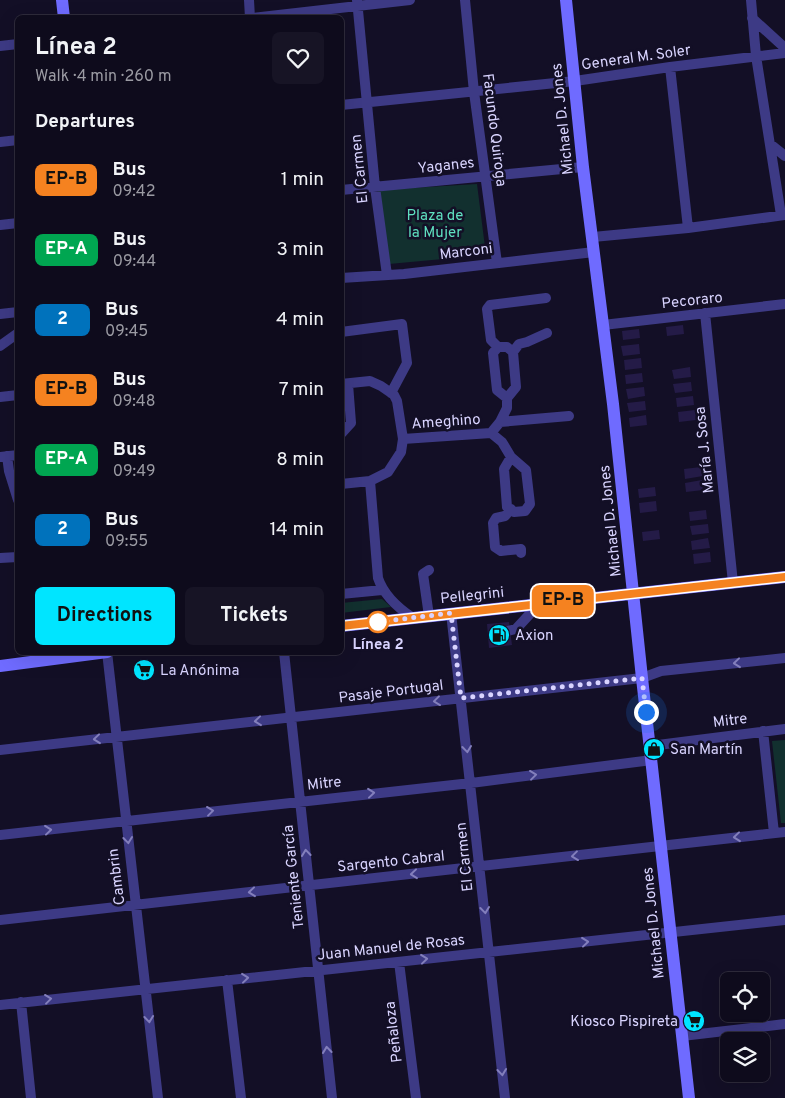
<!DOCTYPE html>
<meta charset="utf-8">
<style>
:root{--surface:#0e0b1c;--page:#171425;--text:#f1f3f6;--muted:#9b9ba3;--line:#2e2b3b;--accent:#00e5ff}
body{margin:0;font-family:Overpass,sans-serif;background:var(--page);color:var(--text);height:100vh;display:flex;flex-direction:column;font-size:19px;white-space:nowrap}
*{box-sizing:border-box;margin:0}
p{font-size:16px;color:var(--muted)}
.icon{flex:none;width:28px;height:28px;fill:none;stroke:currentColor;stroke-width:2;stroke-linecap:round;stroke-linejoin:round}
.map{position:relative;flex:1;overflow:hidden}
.details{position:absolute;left:15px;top:15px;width:329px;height:640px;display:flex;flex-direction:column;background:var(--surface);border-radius:8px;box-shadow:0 5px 20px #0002,0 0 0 1px var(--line)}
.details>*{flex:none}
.badge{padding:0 10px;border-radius:8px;font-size:18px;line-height:32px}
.tools{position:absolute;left:720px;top:972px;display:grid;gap:10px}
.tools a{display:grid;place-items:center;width:50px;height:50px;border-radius:8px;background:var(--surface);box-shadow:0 5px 20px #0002,0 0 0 1px var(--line);font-size:25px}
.you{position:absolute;width:25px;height:25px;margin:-12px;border:4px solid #fff;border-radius:50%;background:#1a73e8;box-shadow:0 0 0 8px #1a73e833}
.map>.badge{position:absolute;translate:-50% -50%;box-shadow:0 0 0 2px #fff}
h2{padding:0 20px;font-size:19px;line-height:45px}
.round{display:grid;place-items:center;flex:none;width:52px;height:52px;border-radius:8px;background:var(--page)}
.head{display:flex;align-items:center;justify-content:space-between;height:85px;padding:0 20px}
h1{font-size:24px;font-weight:700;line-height:38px}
.action{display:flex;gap:10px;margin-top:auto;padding:10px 20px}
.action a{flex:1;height:58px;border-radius:8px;background:var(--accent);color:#111;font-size:20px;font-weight:700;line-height:58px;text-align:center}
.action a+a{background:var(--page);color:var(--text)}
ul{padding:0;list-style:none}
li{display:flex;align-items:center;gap:15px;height:70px;padding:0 20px}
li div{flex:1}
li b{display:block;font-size:19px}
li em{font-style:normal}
li .badge{min-width:55px;font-weight:700;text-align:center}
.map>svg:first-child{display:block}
.green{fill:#12302f}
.building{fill:#241b47}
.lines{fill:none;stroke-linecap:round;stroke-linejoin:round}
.street{stroke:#3d3a85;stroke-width:10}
.secondary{stroke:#6f6bff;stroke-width:12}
.oneway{stroke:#837fbc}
.line-casing{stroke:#fff;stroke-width:11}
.line{stroke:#f58220;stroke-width:8}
.walk{stroke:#d9d4ff;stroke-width:5;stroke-dasharray:0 9}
.stop-dot{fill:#fff;stroke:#f58220;stroke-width:2.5}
.labels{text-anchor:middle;stroke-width:5;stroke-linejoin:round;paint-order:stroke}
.street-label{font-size:15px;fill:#d9d4ff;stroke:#130f26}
.park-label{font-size:15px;fill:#5fe0c0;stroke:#130f26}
.poi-label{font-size:15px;fill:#d9d4ff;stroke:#130f26;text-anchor:start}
.stop-label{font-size:15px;font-weight:bold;fill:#d9d4ff;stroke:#130f26}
</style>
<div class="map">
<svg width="785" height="1098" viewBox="0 0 785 1098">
<rect width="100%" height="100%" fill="#130f26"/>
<path class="green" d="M477,184l9,71 -97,9 -11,-74z
M382,599l9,8 -50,6v-10z
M785,740v83h-4l-9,-82z"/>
<path class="building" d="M683,325l1,9 -17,2 -1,-9z
M639,329l1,9 -17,2 -1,-9z
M639,344l1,10 -17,2 -2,-10z
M641,358l1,10 -17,2 -1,-10z
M690,367l1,10 -17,2 -2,-9z
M642,373l1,9 -17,2 -1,-9z
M691,382l1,9 -17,2 -2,-9z
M644,387l1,9 -17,3 -2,-10z
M693,396l1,9 -17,2 -1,-9z
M645,401l1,9 -17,2 -2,-9z
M695,410l1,10 -17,2 -1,-10z
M646,415l1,10 -17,2 -1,-9z
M701,467l2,9 -18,3 -1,-10z
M702,480l1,10 -17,2 -1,-9z
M655,487l1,9 -17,2 -1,-9z
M656,501l1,10 -17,2 -1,-10z
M706,510l1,9 -17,2 -1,-9z
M708,524l1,9 -17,2 -2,-9z
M659,530l1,9 -17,2 -1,-9z
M708,538l2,10 -18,2 -1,-9z
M710,552l1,10 -17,2 -1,-10z
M509,622l3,23 -23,3 -2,-24z"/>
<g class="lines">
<path class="street" d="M249,0l1,18
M357,0l18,187 12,88
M465,0l9,92 23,171
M751,0l5,56 25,159
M252,18l158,-18
M752,18l33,30
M0,46l18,-2
M670,67l18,161
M341,105l234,-24 95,-14 115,-14
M0,142l18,-2
M770,144l15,12
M341,190l242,-23
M0,225l18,-2
M593,237l95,-9 97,-13
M341,278l63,-4 190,-22
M705,313l28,270
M0,314l18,-2
M603,325l182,-21
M341,332l61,-8 5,39 -16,30
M0,346l18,-13
M498,347l-7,-7 -4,-31 3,-4 56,-7
M513,352l6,-8 8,-2 20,-9
M341,384l29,-3 11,5 13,9 3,6 6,38 -2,13 -13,20 -18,9 -29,3
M0,397l18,-2
M507,398l-10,-8 -4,-37 5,-6h9l6,5 3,35 -9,11v10l-7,14 -9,11 11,9 9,15 15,13 4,34 -5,7 -11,1 -7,-5 -3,-38 7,-12
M500,422l69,-6
M341,434l10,-11 -3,-39
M403,439l88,-6
M7,456l2,15 9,29
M0,457l18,-2
M370,481l8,97c6,18 20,30 35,40
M511,509l-6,7 -9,2 -3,5 2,24 6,4 20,-2v4
M0,558l18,-1
M341,594l41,-4
M451,613l54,485
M429,616l-6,-42 6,-4
M499,633l17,-4 23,-25
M107,652l51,446
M284,652l48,446
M763,731l11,102
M650,746l135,-17
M0,750l642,-72 19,-7 124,-13
M0,835l471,-52 181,-23
M0,920l785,-88
M399,962l17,136
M227,980l14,118
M21,1002l10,96
M0,1005l785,-85
M682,1036l103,-12"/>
<path class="secondary" d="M62,0l2,18
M566,0l17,167 30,237 29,274 47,420
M341,626l444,-49
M0,666l107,-14"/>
</g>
<defs><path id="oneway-chevron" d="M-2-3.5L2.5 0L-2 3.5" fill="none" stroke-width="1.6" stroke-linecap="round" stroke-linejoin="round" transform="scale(1.25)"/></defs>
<g class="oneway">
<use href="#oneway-chevron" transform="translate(737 663) rotate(174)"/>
<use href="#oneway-chevron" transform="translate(437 701) rotate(173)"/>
<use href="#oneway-chevron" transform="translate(258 721) rotate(174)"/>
<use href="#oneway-chevron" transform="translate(97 739) rotate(174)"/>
<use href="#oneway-chevron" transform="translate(467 749) rotate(83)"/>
<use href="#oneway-chevron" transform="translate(533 775) rotate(-7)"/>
<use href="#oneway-chevron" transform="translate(371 793) rotate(-6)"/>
<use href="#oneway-chevron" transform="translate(210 811) rotate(-7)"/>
<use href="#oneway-chevron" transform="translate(48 830) rotate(-6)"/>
<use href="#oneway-chevron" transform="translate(737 837) rotate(174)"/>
<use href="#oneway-chevron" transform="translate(128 840) rotate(83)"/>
<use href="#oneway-chevron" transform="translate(306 853) rotate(-96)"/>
<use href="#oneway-chevron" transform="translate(575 856) rotate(173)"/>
<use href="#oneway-chevron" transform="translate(414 874) rotate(174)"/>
<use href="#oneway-chevron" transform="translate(252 892) rotate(174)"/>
<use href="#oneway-chevron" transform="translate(485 910) rotate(83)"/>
<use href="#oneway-chevron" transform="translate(585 942) rotate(-6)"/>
<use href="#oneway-chevron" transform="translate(424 959) rotate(-6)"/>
<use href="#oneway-chevron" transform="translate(245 978) rotate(-6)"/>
<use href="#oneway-chevron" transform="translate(48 999) rotate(-7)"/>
<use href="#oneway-chevron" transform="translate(149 1019) rotate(84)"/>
<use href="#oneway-chevron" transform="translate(327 1050) rotate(-96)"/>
<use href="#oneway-chevron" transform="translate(502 1072) rotate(84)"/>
</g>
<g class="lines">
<g class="line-casing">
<path id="line" d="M341,626l444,-49"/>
</g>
<use href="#line" class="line"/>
<path class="walk" d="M378,622l73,-9 10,85 181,-20 4,34"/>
</g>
<defs>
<g id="fuel-disc" transform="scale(1.125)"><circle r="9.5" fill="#00e5ff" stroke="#130f26"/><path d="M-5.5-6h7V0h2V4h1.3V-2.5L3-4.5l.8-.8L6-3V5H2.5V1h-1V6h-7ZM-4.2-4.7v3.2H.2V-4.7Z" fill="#111"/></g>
<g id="supermarket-disc" transform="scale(1.125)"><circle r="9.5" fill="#00e5ff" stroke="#130f26"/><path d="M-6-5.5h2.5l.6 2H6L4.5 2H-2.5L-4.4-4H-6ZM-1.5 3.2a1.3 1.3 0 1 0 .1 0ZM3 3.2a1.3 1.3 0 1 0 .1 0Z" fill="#111"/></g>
<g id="shop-disc" transform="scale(1.125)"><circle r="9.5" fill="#00e5ff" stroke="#130f26"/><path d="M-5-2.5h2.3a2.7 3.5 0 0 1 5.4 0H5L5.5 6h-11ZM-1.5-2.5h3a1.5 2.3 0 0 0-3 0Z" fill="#111"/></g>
</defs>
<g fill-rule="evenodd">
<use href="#fuel-disc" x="499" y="635"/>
<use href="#supermarket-disc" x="144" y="670"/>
<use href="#shop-disc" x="654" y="749"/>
<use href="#supermarket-disc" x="694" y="1021"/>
</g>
<circle class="stop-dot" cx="378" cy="622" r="10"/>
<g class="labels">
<g class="street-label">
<text transform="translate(636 57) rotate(-8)" y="5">General M. Soler</text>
<text transform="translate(562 119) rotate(-96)" y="5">Michael D. Jones</text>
<text transform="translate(495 130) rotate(83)" y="5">Facundo Quiroga</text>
<text transform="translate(446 165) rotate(-6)" y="5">Yaganes</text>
<text transform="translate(359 169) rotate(-96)" y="5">El Carmen</text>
<text transform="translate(466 251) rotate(-7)" y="5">Marconi</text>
<text transform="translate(692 300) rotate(-6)" y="5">Pecoraro</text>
<text transform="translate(446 421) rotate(-4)" y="5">Ameghino</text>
<text transform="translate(704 450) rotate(-96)" y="5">María J. Sosa</text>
<text transform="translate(610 521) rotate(-96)" y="5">Michael D. Jones</text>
<text transform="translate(472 595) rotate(-6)" y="5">Pellegrini</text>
<text transform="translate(391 691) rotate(-7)" y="5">Pasaje Portugal</text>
<text transform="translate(730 720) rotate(-7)" y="5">Mitre</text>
<text transform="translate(324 783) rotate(-6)" y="5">Mitre</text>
<text transform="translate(464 857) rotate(-96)" y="5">El Carmen</text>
<text transform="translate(391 861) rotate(-6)" y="5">Sargento Cabral</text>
<text transform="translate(116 877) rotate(-97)" y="5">Cambrin</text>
<text transform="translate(293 877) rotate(-96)" y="5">Teniente García</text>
<text transform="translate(653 923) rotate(-96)" y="5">Michael D. Jones</text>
<text transform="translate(391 947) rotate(-6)" y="5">Juan Manuel de Rosas</text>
<text transform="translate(393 1032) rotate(-97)" y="5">Peñaloza</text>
</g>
<g class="park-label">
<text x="435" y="220">Plaza de<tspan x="435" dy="17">la Mujer</tspan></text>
</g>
<g class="poi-label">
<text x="515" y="640">Axion</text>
<text x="160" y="675">La Anónima</text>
<text x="670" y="754">San Martín</text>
<text x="678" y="1026" text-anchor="end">Kiosco Pispireta</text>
</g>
<g class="stop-label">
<text x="378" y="649">Línea 2</text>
</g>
</g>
</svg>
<div class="tools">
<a><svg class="icon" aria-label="locate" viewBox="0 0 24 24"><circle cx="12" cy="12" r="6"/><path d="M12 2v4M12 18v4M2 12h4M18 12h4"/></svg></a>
<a><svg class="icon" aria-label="layers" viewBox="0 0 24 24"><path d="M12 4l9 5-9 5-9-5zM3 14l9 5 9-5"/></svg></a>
</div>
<div class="you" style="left:646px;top:712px"></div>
<b class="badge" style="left:563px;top:601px;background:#f58220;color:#111">EP-B</b>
<section class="details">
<div class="head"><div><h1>Línea 2</h1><p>Walk · 4 min · 260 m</p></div><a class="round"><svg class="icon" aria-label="heart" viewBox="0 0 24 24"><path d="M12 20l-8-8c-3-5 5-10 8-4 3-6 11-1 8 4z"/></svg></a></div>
<h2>Departures</h2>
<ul>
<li><span class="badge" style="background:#f58220;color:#111">EP-B</span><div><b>Bus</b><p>09:42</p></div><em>1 min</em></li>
<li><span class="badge" style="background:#00a651;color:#fff">EP-A</span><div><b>Bus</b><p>09:44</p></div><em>3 min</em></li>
<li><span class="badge" style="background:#0072bc;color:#fff">2</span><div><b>Bus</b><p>09:45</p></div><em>4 min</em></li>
<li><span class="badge" style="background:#f58220;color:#111">EP-B</span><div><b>Bus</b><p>09:48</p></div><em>7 min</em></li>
<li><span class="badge" style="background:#00a651;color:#fff">EP-A</span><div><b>Bus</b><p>09:49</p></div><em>8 min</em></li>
<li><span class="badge" style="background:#0072bc;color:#fff">2</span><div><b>Bus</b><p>09:55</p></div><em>14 min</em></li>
</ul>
<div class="action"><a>Directions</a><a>Tickets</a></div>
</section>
</div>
